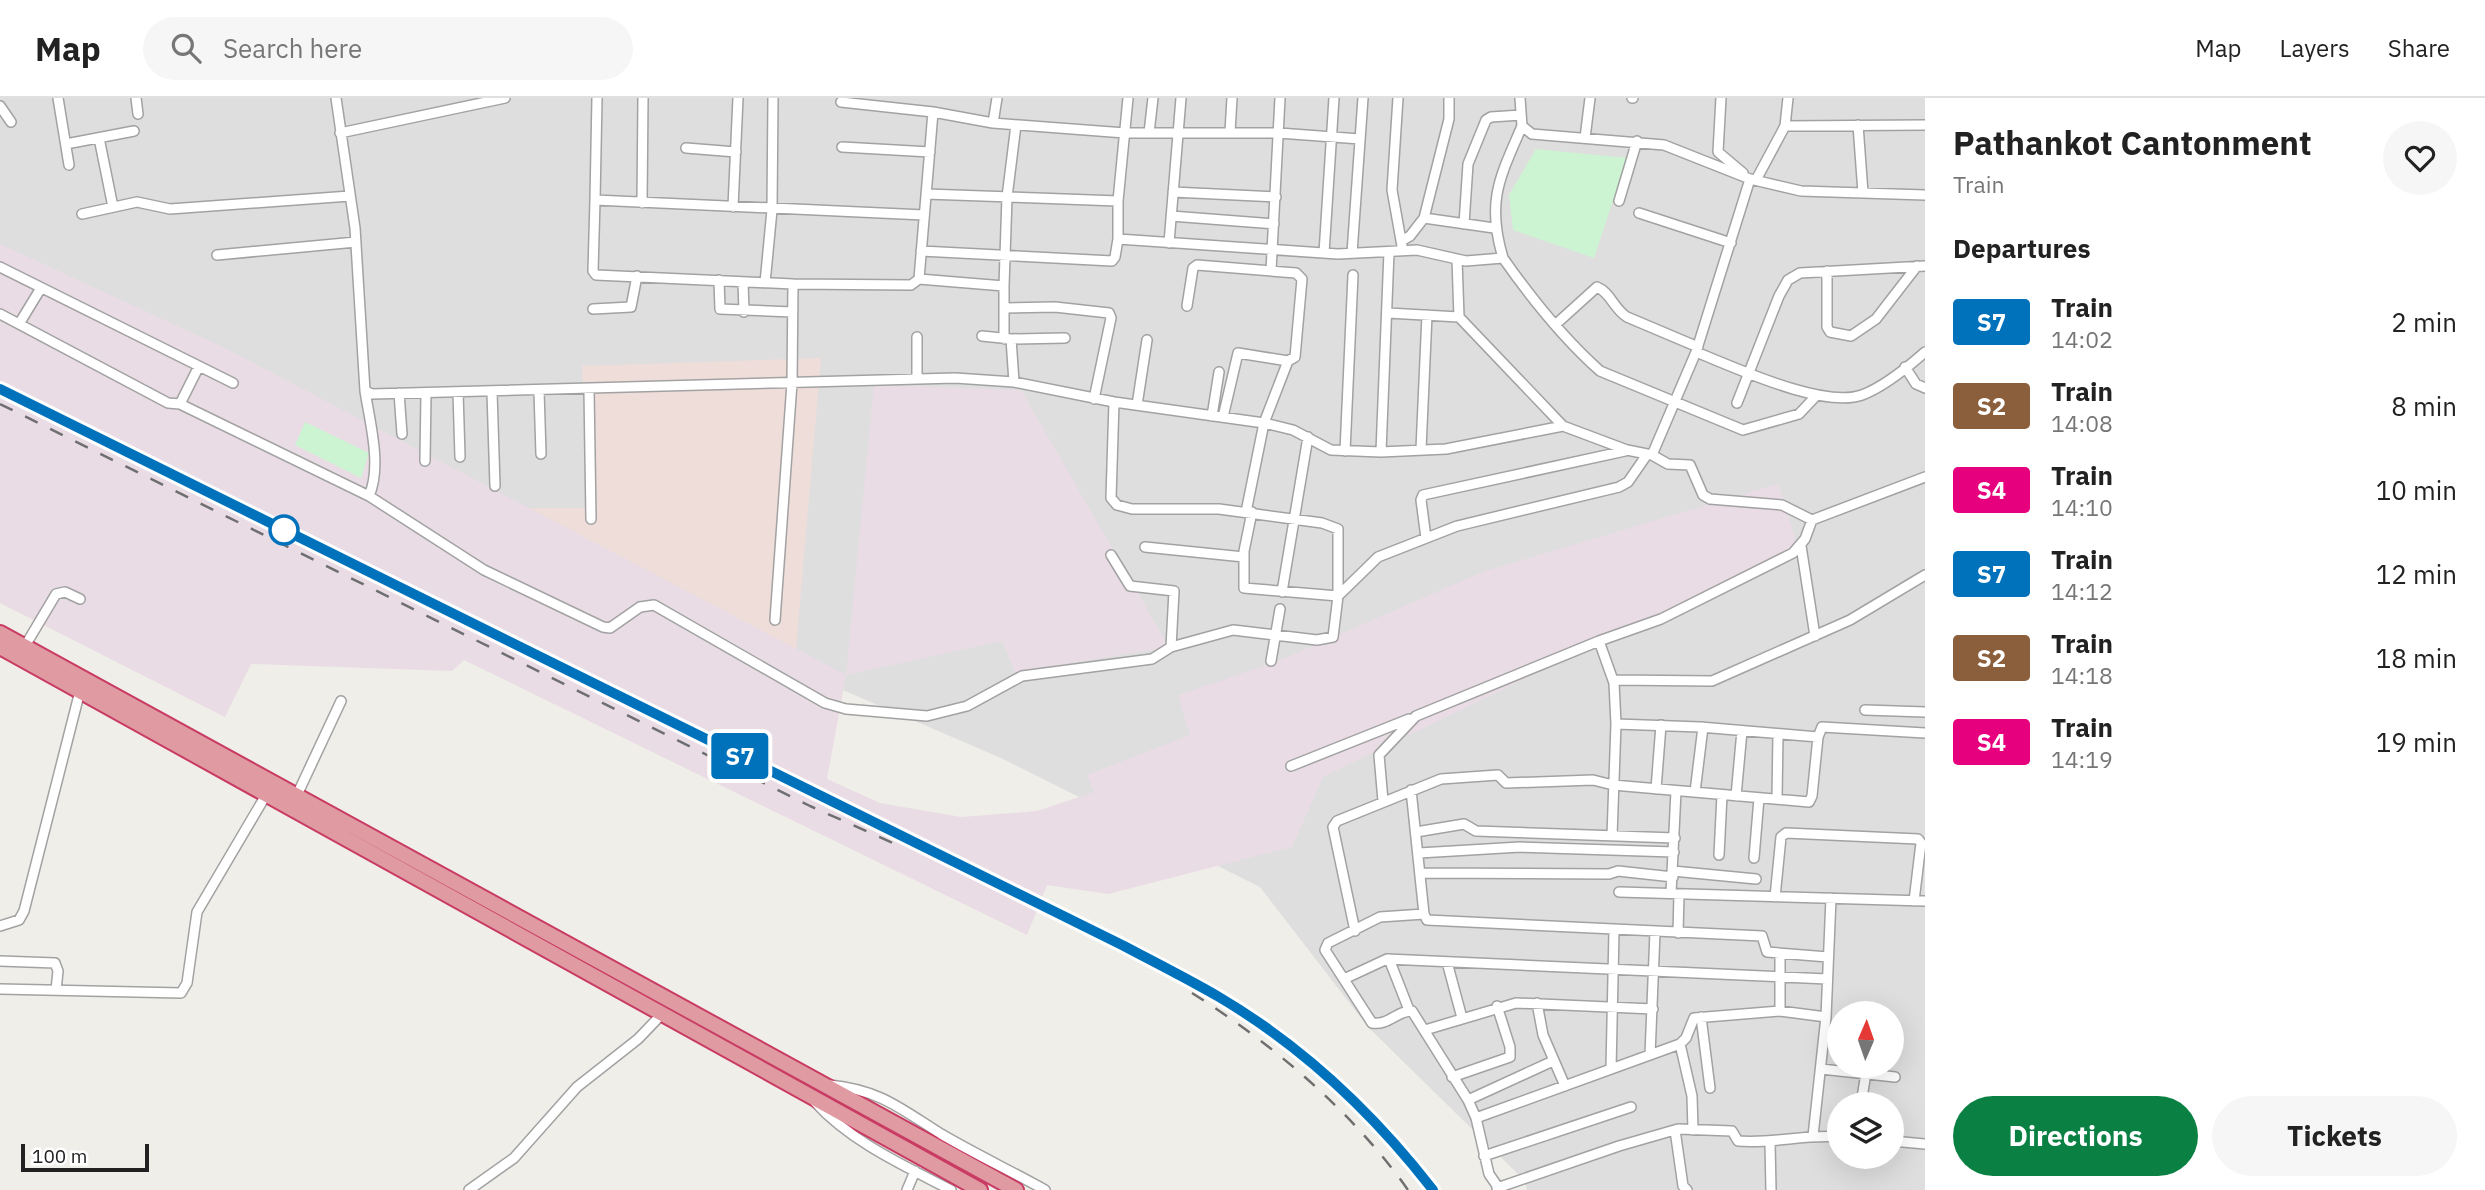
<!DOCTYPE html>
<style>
:root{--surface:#fff;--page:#f6f6f6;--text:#222;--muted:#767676;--line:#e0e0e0;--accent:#0b8043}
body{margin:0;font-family:"IBM Plex Sans",sans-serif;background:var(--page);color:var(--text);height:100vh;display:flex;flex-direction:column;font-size:26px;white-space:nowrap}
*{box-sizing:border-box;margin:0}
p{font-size:23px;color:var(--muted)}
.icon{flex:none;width:38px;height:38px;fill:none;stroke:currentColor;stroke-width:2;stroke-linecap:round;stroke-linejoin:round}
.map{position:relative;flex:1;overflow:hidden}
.sheet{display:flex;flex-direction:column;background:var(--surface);width:560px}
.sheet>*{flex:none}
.badge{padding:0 14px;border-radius:5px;font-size:24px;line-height:46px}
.needle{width:46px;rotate:2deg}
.buttons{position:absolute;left:1827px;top:903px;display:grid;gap:14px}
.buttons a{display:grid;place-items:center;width:77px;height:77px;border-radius:50%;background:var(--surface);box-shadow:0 7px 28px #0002;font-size:35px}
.scale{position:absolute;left:21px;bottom:18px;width:128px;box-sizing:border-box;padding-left:7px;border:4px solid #212121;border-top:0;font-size:19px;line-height:24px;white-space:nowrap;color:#212121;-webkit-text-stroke:5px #fff;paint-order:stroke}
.map>.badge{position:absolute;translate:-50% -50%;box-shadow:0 0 0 4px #fff}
h2{padding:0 28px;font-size:26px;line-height:63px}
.round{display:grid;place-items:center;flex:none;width:74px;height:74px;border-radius:37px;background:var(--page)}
.overview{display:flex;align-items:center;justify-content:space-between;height:119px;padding:0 28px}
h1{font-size:33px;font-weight:700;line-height:52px}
.action{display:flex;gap:14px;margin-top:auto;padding:14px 28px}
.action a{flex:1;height:80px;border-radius:42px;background:var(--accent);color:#fff;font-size:28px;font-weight:700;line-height:80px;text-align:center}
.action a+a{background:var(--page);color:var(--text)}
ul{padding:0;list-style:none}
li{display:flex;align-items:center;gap:21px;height:84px;padding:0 28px}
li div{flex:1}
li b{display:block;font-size:26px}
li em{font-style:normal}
li .badge{min-width:77px;font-weight:700;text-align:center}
header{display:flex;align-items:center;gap:42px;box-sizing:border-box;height:98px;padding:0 35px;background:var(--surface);border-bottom:2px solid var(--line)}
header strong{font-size:33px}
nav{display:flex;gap:38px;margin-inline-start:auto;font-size:24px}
.search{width:490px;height:63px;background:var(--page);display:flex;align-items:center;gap:18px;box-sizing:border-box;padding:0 24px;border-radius:38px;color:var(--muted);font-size:26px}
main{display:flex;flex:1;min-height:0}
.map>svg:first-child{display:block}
.residential{fill:#dfdede;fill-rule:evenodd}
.commercial{fill:#efddda}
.industrial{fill:#e9dce5}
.park{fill:#ccf4d2}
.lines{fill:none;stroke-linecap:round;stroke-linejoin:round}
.minor-casing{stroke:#a2a2a2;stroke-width:12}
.highway-casing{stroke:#c93b63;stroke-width:18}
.minor{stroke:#fff;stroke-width:9}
.highway{stroke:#df9aa2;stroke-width:14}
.rail{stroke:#6f6f6f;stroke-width:2.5;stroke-dasharray:14 14;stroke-linecap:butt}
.line-casing{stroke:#fff;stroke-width:16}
.line{stroke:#0072bc;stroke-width:10}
.stop-dot{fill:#fff;stroke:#0072bc;stroke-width:3.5}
</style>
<header>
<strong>Map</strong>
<div class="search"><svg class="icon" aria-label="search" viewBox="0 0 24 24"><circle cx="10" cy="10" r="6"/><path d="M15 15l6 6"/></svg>Search here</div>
<nav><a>Map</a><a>Layers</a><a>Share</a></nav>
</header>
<main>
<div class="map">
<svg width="1925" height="1092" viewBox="0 0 1925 1092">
<rect width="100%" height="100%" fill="#f0eee9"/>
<path class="residential" d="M0,0h1925v1092h-398l-2,-9 -157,-154 -108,-140 -259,-129 -1001,-430zM1839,915h53v53h-53zM1839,1006h53v53h-53z"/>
<path class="commercial" d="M821,260l-25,291 -267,-141h60l-7,-142z"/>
<path class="industrial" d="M0,146l225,104 621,327 28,-290 147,5 148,257 -154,25 -13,-31 -156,34 -19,104 53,24 81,14 76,-6 57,-19 -7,-17 103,-40 -12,-40 98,-33 209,-91 293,-87 20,62 -475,231 -31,70 -184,47 -61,-9 -20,50 -563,-275 -12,11 -201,-7 -26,53 -225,-114z"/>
<path class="park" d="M1536,51l91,9 -33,100 -81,-28 -4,-35z
M305,324l64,31 -8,25 -66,-33z"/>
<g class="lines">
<g class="minor-casing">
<path id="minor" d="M58,0l11,67
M136,0l2,16
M336,0l19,130 10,163 7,3 583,-16 59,4 100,20 150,21 29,7 38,20 50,2 65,-3 117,-23
M597,0l-2,102 329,15
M1398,0l-6,92 10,56
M1520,0l2,28 10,8 132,11 86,34
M1632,0h1
M1721,0l-3,54 25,21
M1788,0l-3,28 140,-1
M841,4l92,10
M0,8l11,16
M993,25l4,-25
M1858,27l5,68
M1230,34l2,-34
M340,35l165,-35
M1149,35l4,-35
M99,40l14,69
M1585,40l5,-40
M66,46l68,-13
M842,49l88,5
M686,50l50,4
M1756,82l29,-54
M1173,94l103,5
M926,96l192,7 10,-103
M595,102l-2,71 3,4 197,9 118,1 8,-6 14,-167 60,11 132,10h154l81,6
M1619,103l18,-60
M642,105l1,-105
M733,109l5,-109
M1639,115l92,30
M82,116l55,-12 33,7 180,-13
M1171,118l103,8
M1424,120l70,10
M1464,126l4,-60 18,-44 5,-3 30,-2
M1118,141v-38
M1401,143l9,-5 14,-18 25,-99v-21
M1169,145l12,-145
M921,153l191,10 3,-4 3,-18 220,15 79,-4 49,11 37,-3c-17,-57 -3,-81 19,-132
M1324,155l10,-155
M1352,155l11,-155
M217,157l139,-13
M1503,160c28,40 60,80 97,113l143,59 56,-16 17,-18
M1457,161l2,58 104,109 64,24 25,5 44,-103 54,-173 51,12 124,4
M0,169l233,116
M1271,173l9,-173
M1827,173v56l3,5 21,4 25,-17 41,-53
M919,181l85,7 3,-89 9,-72
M719,182l1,29 72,3
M743,184l1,30
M765,185l7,-73 1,-112
M1187,208l6,-38 4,-3 99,8 6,6 -7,78 -7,4 -24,62 -18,89
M1004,210l51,-1 54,6 2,5 -17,81
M593,211l38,-2 6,-31
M1388,215l71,4
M0,216l168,89 12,1 19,-38
M19,226l22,-36
M1555,227l42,-38c13,5 17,22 30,30l71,30
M982,238l29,3 54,-1
M1004,241v-53
M1011,241l3,43
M1696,254c38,15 127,57 166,43 21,-8 46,-28 63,-43
M1905,269l11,17 9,4
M917,281v-42
M589,292l2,129
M365,293c5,32 17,75 4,105
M539,293l2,63
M458,294l2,65
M492,294l3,94
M399,295l3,41
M1114,304l-3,96 6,7 15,4h87l103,14 16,6v67l-5,41 -16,3 -84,-10 -62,17
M1737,305l42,-107 9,-16 12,-7 125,-7
M180,306l189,92 115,74 119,57 7,1 30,-21 14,-2 171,98 21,6 81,7 40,-10 55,-30 130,-17 19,-12 3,-56 -44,-5 -19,-31
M1137,307l10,-65
M1212,318l7,-44
M1223,319l15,-64 50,8
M1421,351l6,-134
M1345,353l8,-176
M1381,354l8,-200
M1652,357l16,9 22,1 13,30 7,4 72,6 30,15
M425,363l1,-68
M1252,414l-8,39v37l94,8 40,-39 79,-31 162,-39 9,-5 18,-26
M1426,440l-5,-38 2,-5 202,-44
M1801,448l14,90
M1145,449l99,10
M1282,494l26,-155
M775,522l17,-237 1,-99
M1599,543l15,42 2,41
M25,548l31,-52 9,-2 15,7
M1271,563l9,-52
M1614,582l98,1 138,-61 75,-45
M1865,612l60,2
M1291,668l118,-47
M1656,691l5,-64
M1411,692l13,124 3,6 335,16 5,16 61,5
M1695,694l8,-65
M297,697l44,-94
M1736,698l6,-65
M1777,701l1,-65
M1383,703l-4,-46 37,-39 183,-75 62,-22 132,-66 12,-14 7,-19 113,-43
M1416,734l48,-8 12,7 199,7
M1612,738l4,-112 84,3 118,10 4,-10 103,6
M1419,755l101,-6 154,5
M1719,757l3,-60
M1754,760l5,-60
M1673,773l83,8
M1421,775l188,1 9,-3 55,6
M1619,794l306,9
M1671,795l5,-102
M1775,799l6,-60 5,-4 132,6 3,4 -7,58
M1424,816l-44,3 -52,26 -3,7 47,73c16,3 26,-13 40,-12l56,89 8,18 13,56 11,16
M0,828l19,-6 5,-9 56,-220
M1355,833l-22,-104 4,-6 104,-42 57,-4 8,8 87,-3 20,5 196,17 3,-6 6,-59
M1678,835l1,-39
M1389,861l20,51
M0,863l55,2 3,8 -2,19
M1447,864l15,56
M1344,881l43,-20 440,20
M0,891l181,4 6,-10 10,-71 69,-117
M1537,905l6,32 22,51
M1780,913v-56
M1701,919l9,71
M1425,932l91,-27 137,6
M1680,946l12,52 1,34
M1650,957l5,-123
M1611,971l3,-138
M1821,971l74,8
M1452,979l58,-20v-10l-13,-41
M830,987c50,5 71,24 111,49 34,20 70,37 104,56
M1468,1002l85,-39
M815,1004c36,40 90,64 136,88
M1861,1006l5,-31
M1476,1020l204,-74 6,-6 8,-20 86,-7 46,6
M1675,1032l8,56 4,4
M1813,1038l13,-119 5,-119
M1892,1043l33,3
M1770,1045l1,47
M1484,1058l147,-49
M1497,1090l122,-42 59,-17 54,2 6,10c35,3 67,-7 101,-4
M469,1092l45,-32 63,-71 61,-48 24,-25
M907,1092l8,-19"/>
</g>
<g class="highway-casing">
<path id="highway" d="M0,535l1016,557
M0,549l980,543"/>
</g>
<use href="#minor" class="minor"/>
<use href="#highway" class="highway"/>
<path class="rail" d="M0,291l1124,557c32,17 64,33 95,51 83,49 156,117 214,193
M0,306l810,402 92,41
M1192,895c81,51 161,119 216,197"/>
</g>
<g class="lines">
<g class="line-casing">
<path id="line" d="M0,291l1124,557c32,17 64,33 95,51 83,49 155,117 214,193"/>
</g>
<use href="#line" class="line"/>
</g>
<circle class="stop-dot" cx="284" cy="432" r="14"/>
</svg>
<div class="buttons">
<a><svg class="needle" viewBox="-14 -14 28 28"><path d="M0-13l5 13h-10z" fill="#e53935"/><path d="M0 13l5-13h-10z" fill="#767676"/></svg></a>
<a><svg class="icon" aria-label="layers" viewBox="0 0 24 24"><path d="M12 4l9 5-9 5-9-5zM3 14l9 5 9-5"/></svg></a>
</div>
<div class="scale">100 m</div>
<b class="badge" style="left:740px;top:658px;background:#0072bc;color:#fff">S7</b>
</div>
<section class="sheet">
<div class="overview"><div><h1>Pathankot Cantonment</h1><p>Train</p></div><a class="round"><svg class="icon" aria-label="heart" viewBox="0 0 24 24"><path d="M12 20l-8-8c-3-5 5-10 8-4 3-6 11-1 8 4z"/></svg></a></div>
<h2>Departures</h2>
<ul>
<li><span class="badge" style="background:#0072bc;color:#fff">S7</span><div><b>Train</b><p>14:02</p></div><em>2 min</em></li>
<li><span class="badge" style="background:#8b5e3c;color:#fff">S2</span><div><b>Train</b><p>14:08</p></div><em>8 min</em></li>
<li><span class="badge" style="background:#e6007e;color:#fff">S4</span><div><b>Train</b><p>14:10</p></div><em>10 min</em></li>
<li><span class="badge" style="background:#0072bc;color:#fff">S7</span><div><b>Train</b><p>14:12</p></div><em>12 min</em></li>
<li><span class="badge" style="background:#8b5e3c;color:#fff">S2</span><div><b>Train</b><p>14:18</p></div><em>18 min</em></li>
<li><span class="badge" style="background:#e6007e;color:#fff">S4</span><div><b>Train</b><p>14:19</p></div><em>19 min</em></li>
</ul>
<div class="action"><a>Directions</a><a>Tickets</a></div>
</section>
</main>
